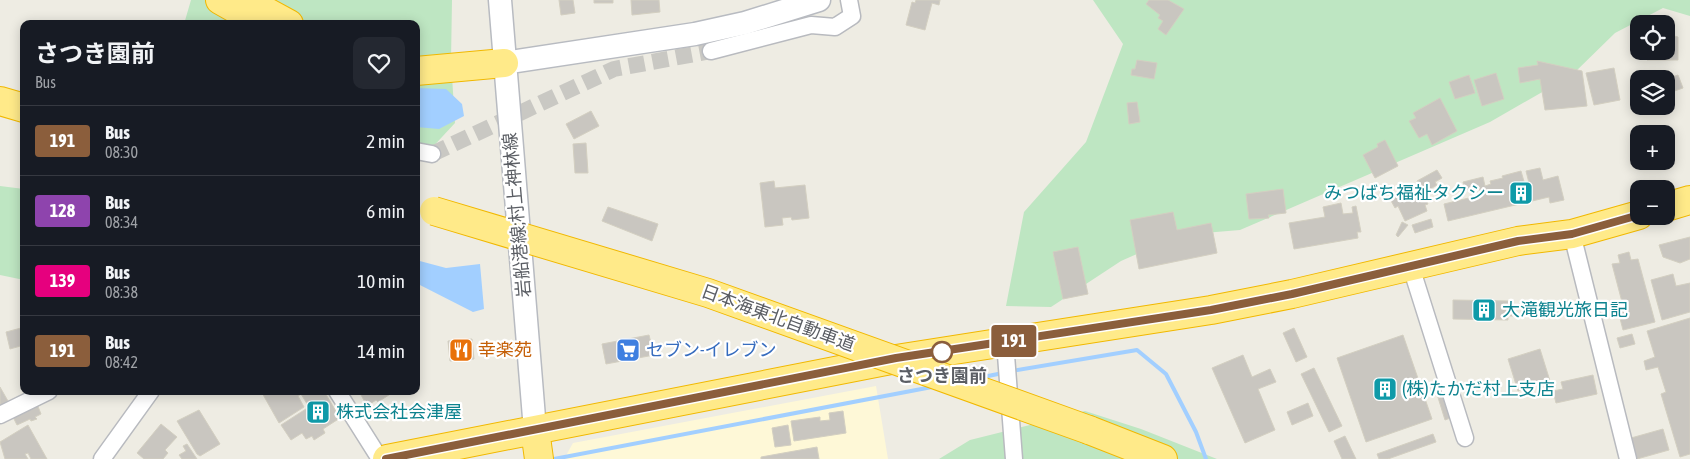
<!DOCTYPE html>
<meta charset="utf-8">
<style>
:root{--surface:#171b24;--page:#242831;--text:#f1f3f6;--muted:#9ea1a6;--line:#363941}
body{margin:0;font-family:"Asap Condensed","Noto Sans JP",sans-serif;background:var(--page);color:var(--text);height:100vh;display:flex;flex-direction:column;font-size:19px;white-space:nowrap}
*{box-sizing:border-box;margin:0}
p{font-size:16px;color:var(--muted)}
.icon{flex:none;width:28px;height:28px;fill:none;stroke:currentColor;stroke-width:2;stroke-linecap:round;stroke-linejoin:round}
.map{position:relative;flex:1;overflow:hidden}
.details{position:absolute;left:20px;top:20px;width:400px;height:375px;display:flex;flex-direction:column;background:var(--surface);border-radius:10px;box-shadow:0 2px 12px #0003}
.details>*{flex:none}
.badge{padding:0 10px;border-radius:4px;font-size:18px;line-height:32px}
.controls{position:absolute;left:1630px;top:15px;display:grid;gap:10px}
.controls a{display:grid;place-items:center;width:45px;height:45px;border-radius:10px;background:var(--surface);box-shadow:0 2px 12px #0003;font-size:25px}
.map>.badge{position:absolute;translate:-50% -50%;box-shadow:0 0 0 2px #fff}
.round{display:grid;place-items:center;flex:none;width:52px;height:52px;border-radius:10px;background:var(--page)}
.summary{display:flex;align-items:center;justify-content:space-between;height:85px;padding:0 15px}
h1{font-size:24px;font-weight:700;line-height:38px}
ul{padding:0;list-style:none}
li{display:flex;align-items:center;gap:15px;height:70px;padding:0 15px;border-top:1px solid var(--line)}
li div{flex:1}
li b{display:block;font-size:19px}
li em{font-style:normal}
li .badge{min-width:55px;font-weight:700;text-align:center}
.map>svg:first-child{display:block}
.commercial{fill:#fef8d7}
.green{fill:#bee6c2}
.water{fill:#a2cfff}
.lines{fill:none;stroke-linecap:round;stroke-linejoin:round}
.stream{stroke:#a2cfff;stroke-width:4}
.building{fill:#c9c6c0;stroke:#d3cfc1}
.street-tunnel{stroke:#c9c8c3;stroke-width:16;stroke-dasharray:16 8;stroke-linecap:butt}
.street-casing{stroke:#b8babf;stroke-width:19}
.secondary-casing{stroke:#b8bbc1;stroke-width:25}
.highway-casing{stroke:#f1b800;stroke-width:30}
.street{stroke:#fff;stroke-width:16}
.secondary{stroke:#fff;stroke-width:22}
.highway{stroke:#ffea89;stroke-width:28}
.highway-bridge-casing{stroke:#f1b800;stroke-width:30;stroke-linecap:butt}
.highway-bridge{stroke:#ffea89;stroke-width:28}
.line-casing{stroke:#fff;stroke-width:11}
.line{stroke:#8b5e3c;stroke-width:8}
.stop-dot{fill:#fff;stroke:#8b5e3c;stroke-width:2.5}
.labels{text-anchor:middle;stroke-width:4.5;stroke-linejoin:round;paint-order:stroke}
.culture-label{font-size:18px;fill:#0d838f;stroke:#fff;text-anchor:start}
.street-label{font-size:18px;fill:#5b5e64;stroke:#fff}
.food-label{font-size:18px;fill:#c56008;stroke:#fff;text-anchor:start}
.shop-label{font-size:18px;fill:#366cbe;stroke:#fff;text-anchor:start}
.stop-label{font-size:18px;font-weight:bold;fill:#5b5e64;stroke:#fff}
</style>
<div class="map">
<svg width="1690" height="459" viewBox="0 0 1690 459">
<rect width="100%" height="100%" fill="#eeece3"/>
<path class="commercial" d="M876,386l12,73h-324l9,-16z"/>
<path class="green" d="M191,0h261l-1,61 4,62 -39,42v-141h-232z
M1093,0h597v16l-27,-8 -48,25 -43,42 -82,47 -250,108 -60,5 -59,26 -70,46 -45,-1 18,-94 62,-70 37,-98z
M0,186l24,3v91l-24,-5z
M1085,411l56,18 76,30h-278l31,-19z"/>
<path class="water" d="M416,88l30,1 16,15 2,12 -25,13 -23,-2z
M416,260l30,8 34,-4 4,45 -11,3 -57,-29z"/>
<g class="lines">
<path class="stream" d="M1012,371l125,-21 29,24 30,58 10,27
M978,378l25,-5
M554,459l378,-72"/>
</g>
<path class="building" d="M559,0h14l2,13 -14,2z
M594,0h19v3h-19z
M631,0h28l1,12 -28,3z
M916,0h24l-1,5 -7,-2 -7,27 -19,-5 6,-23 3,1z
M1149,0h19l16,9 -18,26 -8,-6 5,-8 -5,-3 2,-3 -14,-11z
M1666,34l12,3v23h-31v-9h19z
M1137,60l20,3 -3,16 -23,-4 1,-6h3z
M1537,61l45,10 5,35 -42,4 -5,-31 -20,4 -2,-15 20,-3z
M1614,68l6,32 -26,5 -8,-32z
M1496,73l8,26 -22,7 -8,-26z
M1671,74l1,3 6,-2 5,13 -17,6v-15h-8z
M1469,75l6,18 -20,6 -6,-17z
M1440,98l17,33 -25,14 -5,-11 -8,4 -10,-17 7,-3 -3,-5z
M1137,102l3,20 -11,2 -2,-21z
M591,111l8,15 -25,13 -8,-15z
M1385,140l13,26 -23,12 -12,-23 15,-8 -1,-3z
M586,143l2,30h-13l-2,-29z
M1540,168l3,12 15,-4 6,24 -14,3 -1,-6 -101,24 -4,-17 37,-9 -2,-8 -14,3 -2,-8 20,-5 2,9 6,-2 -1,-3 13,-3 -1,-2 19,-5 4,14 4,-2 -3,-12z
M1437,170l5,8 -7,4 2,3 -13,8 -7,-12z
M774,181l1,7 30,-3 4,33 -17,2 -1,-3 -9,1 1,7 -18,2 -5,-44z
M1283,189l3,24 -18,2 1,3 -20,1 -3,-25z
M1402,191l5,9 11,-6 2,4 4,-2 4,8 -3,1 2,6 -22,10 -7,-15 -3,2 -6,-11z
M1341,203l2,11 10,-1 -1,-6 4,-1 5,26h-4l1,6 -64,11 -5,-26 36,-6 -2,-10z
M608,207l50,17 -6,17 -50,-20z
M1173,212l4,18 34,-7 6,30 -78,16 -9,-49z
M1431,219l2,8 -18,6 -3,-8z
M1402,222l6,3 -10,12 -2,-2z
M1690,237v22l-10,4 -17,-6 -4,-12z
M1078,247l10,47 -25,5 -10,-47z
M1629,252l2,8 7,-1 17,63 -32,8 -7,-27 6,-1 -10,-38 8,-1 -2,-8z
M1673,274l3,12 14,-3v29l-28,8 -11,-40z
M1453,300l57,1v4h4v11h-6v4l-55,-1z
M1690,318v136l-10,3 -19,-63 5,-2 -8,-25 -12,3 -2,-9 11,-4 -8,-26z
M21,328l3,17 -14,4 -4,-17z
M1294,328l13,29 -11,5 -13,-29z
M1632,334l3,10 -15,4 -3,-10z
M649,335l5,20 -48,9 -4,-20z
M1403,335l29,84 -66,23 -29,-84z
M472,339l2,20 -24,2 -2,-20z
M1540,349l10,32 -32,10 -10,-32z
M1243,355l9,22 18,-8 6,13 -18,7 17,41 -30,13 -33,-75z
M1314,368l28,58 -13,6 -28,-58z
M1593,375l4,19 -41,9 -3,-12 10,-2 -2,-7z
M0,387l8,14 -8,5z
M1444,389l9,28 -8,3 -9,-29z
M261,391h63l16,27 -17,11 2,4 -11,7 -2,-4 -6,3 -4,-6 -11,7 -10,-15 28,-18 -8,-13 -3,2 6,11 -25,16z
M363,391h32l-17,11 -2,-2 -9,6 -7,-13z
M1308,403l5,13 -21,9 -5,-13z
M37,404l4,10 -6,3 2,2 -6,2 -1,-2 -13,6 -5,-10z
M199,410l21,34 -20,12 -3,-2 -20,-33z
M843,411l3,22 -52,8 -3,-20 29,-4v4l10,-1 -1,-7z
M161,424l16,13 -12,13 3,3 -5,6h-19l-7,-6z
M28,425l19,34h-16l-3,-6 -3,1 3,5h-23l-5,-17z
M788,425l3,20 -16,2 -3,-19z
M1663,429l6,21 -32,9 -6,-21z
M1433,434l3,8 -48,17h-9l-2,-5z
M1345,436l11,23h-14l-8,-18z
M187,444l10,15h-15l-3,-4 7,-4 -3,-5z
M817,447l2,12h-58v-2z"/>
<g class="lines">
<path class="street-tunnel" d="M432,154l182,-85 97,-18"/>
<g class="street-casing">
<path id="street" d="M711,51l100,-26 24,2 17,-11 -3,-16
M416,151l16,3
M1572,234l56,225
M1411,267l54,171
M1005,342l9,117
M337,391l43,68
M0,415l49,-24
M102,459l49,-68"/>
</g>
<g class="secondary-casing">
<path id="secondary" d="M500,0l35,430
M504,63l191,-29 50,-11 74,-23"/>
</g>
<g class="highway-casing">
<path id="highway" d="M220,0l39,22
M245,0l44,24
M416,71l88,-8
M0,101l24,7
M1666,207l24,-7
M535,430l4,29
M1089,430l74,29
M387,459l509,-100 315,-49 81,-16 226,-53 54,-7 67,-19"/>
</g>
<use href="#street" class="street"/>
<use href="#secondary" class="secondary"/>
<use href="#highway" class="highway"/>
<g class="highway-bridge-casing">
<path id="highway-bridge" d="M434,211l274,82 381,137"/>
</g>
<use href="#highway-bridge" class="highway-bridge"/>
</g>
<g class="lines">
<g class="line-casing">
<path id="line" d="M386,459l510,-101 315,-48 81,-16 226,-53 54,-7 67,-19"/>
</g>
<use href="#line" class="line"/>
</g>
<defs>
<g id="building-square" transform="scale(1.25)"><rect x="-9" y="-9" width="18" height="18" rx="4" fill="#0f9aa8" stroke="#fff"/><path d="M-4-6H4V6H1V3H-1V6H-4ZM-2.5-4.3h1.7v1.8h-1.7ZM.8-4.3h1.7v1.8H.8ZM-2.5-1h1.7V.8h-1.7ZM.8-1h1.7V.8H.8Z" fill="#fff"/></g>
<g id="restaurant-square" transform="scale(1.25)"><rect x="-9" y="-9" width="18" height="18" rx="4" fill="#e8710a" stroke="#fff"/><path d="M-5-6h1v4h1v-4h1v4h1v-4h1v5L-1.5 .5V6h-2V.5L-5-1ZM5-6V6H3V1.5H1.5Q1.5-4 5-6Z" fill="#fff"/></g>
<g id="supermarket-square" transform="scale(1.25)"><rect x="-9" y="-9" width="18" height="18" rx="4" fill="#3f7fe0" stroke="#fff"/><path d="M-6-5.5h2.5l.6 2H6L4.5 2H-2.5L-4.4-4H-6ZM-1.5 3.2a1.3 1.3 0 1 0 .1 0ZM3 3.2a1.3 1.3 0 1 0 .1 0Z" fill="#fff"/></g>
</defs>
<g fill-rule="evenodd">
<use href="#building-square" x="1521" y="193"/>
<use href="#building-square" x="1484" y="310"/>
<use href="#restaurant-square" x="461" y="350"/>
<use href="#supermarket-square" x="628" y="350"/>
<use href="#building-square" x="1385" y="389"/>
<use href="#building-square" x="318" y="412"/>
</g>
<circle class="stop-dot" cx="942" cy="352" r="10"/>
<g class="labels">
<g class="culture-label">
<text x="1504" y="199" text-anchor="end">みつばち福祉タクシー</text>
<text x="1502" y="316">大滝観光旅日記</text>
<text x="1402" y="395">(株)たかだ村上支店</text>
<text x="336" y="418">株式会社会津屋</text>
</g>
<g class="street-label">
<text transform="translate(517 215) rotate(-95)" y="6">岩船港線;村上神林線</text>
<text transform="translate(778 318) rotate(20)" y="6">日本海東北自動車道</text>
</g>
<g class="food-label">
<text x="478" y="356">幸楽苑</text>
</g>
<g class="shop-label">
<text x="646" y="356">セブン-イレブン</text>
</g>
<g class="stop-label">
<text x="942" y="382">さつき園前</text>
</g>
</g>
</svg>
<div class="controls">
<a><svg class="icon" aria-label="locate" viewBox="0 0 24 24"><circle cx="12" cy="12" r="6"/><path d="M12 2v4M12 18v4M2 12h4M18 12h4"/></svg></a>
<a><svg class="icon" aria-label="layers" viewBox="0 0 24 24"><path d="M12 4l9 5-9 5-9-5zM3 14l9 5 9-5"/></svg></a>
<a>+</a>
<a>−</a>
</div>
<b class="badge" style="left:1014px;top:341px;background:#8b5e3c;color:#fff">191</b>
<section class="details">
<div class="summary"><div><h1>さつき園前</h1><p>Bus</p></div><a class="round"><svg class="icon" aria-label="heart" viewBox="0 0 24 24"><path d="M12 20l-8-8c-3-5 5-10 8-4 3-6 11-1 8 4z"/></svg></a></div>
<ul>
<li><span class="badge" style="background:#8b5e3c;color:#fff">191</span><div><b>Bus</b><p>08:30</p></div><em>2 min</em></li>
<li><span class="badge" style="background:#8e44ad;color:#fff">128</span><div><b>Bus</b><p>08:34</p></div><em>6 min</em></li>
<li><span class="badge" style="background:#e6007e;color:#fff">139</span><div><b>Bus</b><p>08:38</p></div><em>10 min</em></li>
<li><span class="badge" style="background:#8b5e3c;color:#fff">191</span><div><b>Bus</b><p>08:42</p></div><em>14 min</em></li>
</ul>
</section>
</div>
